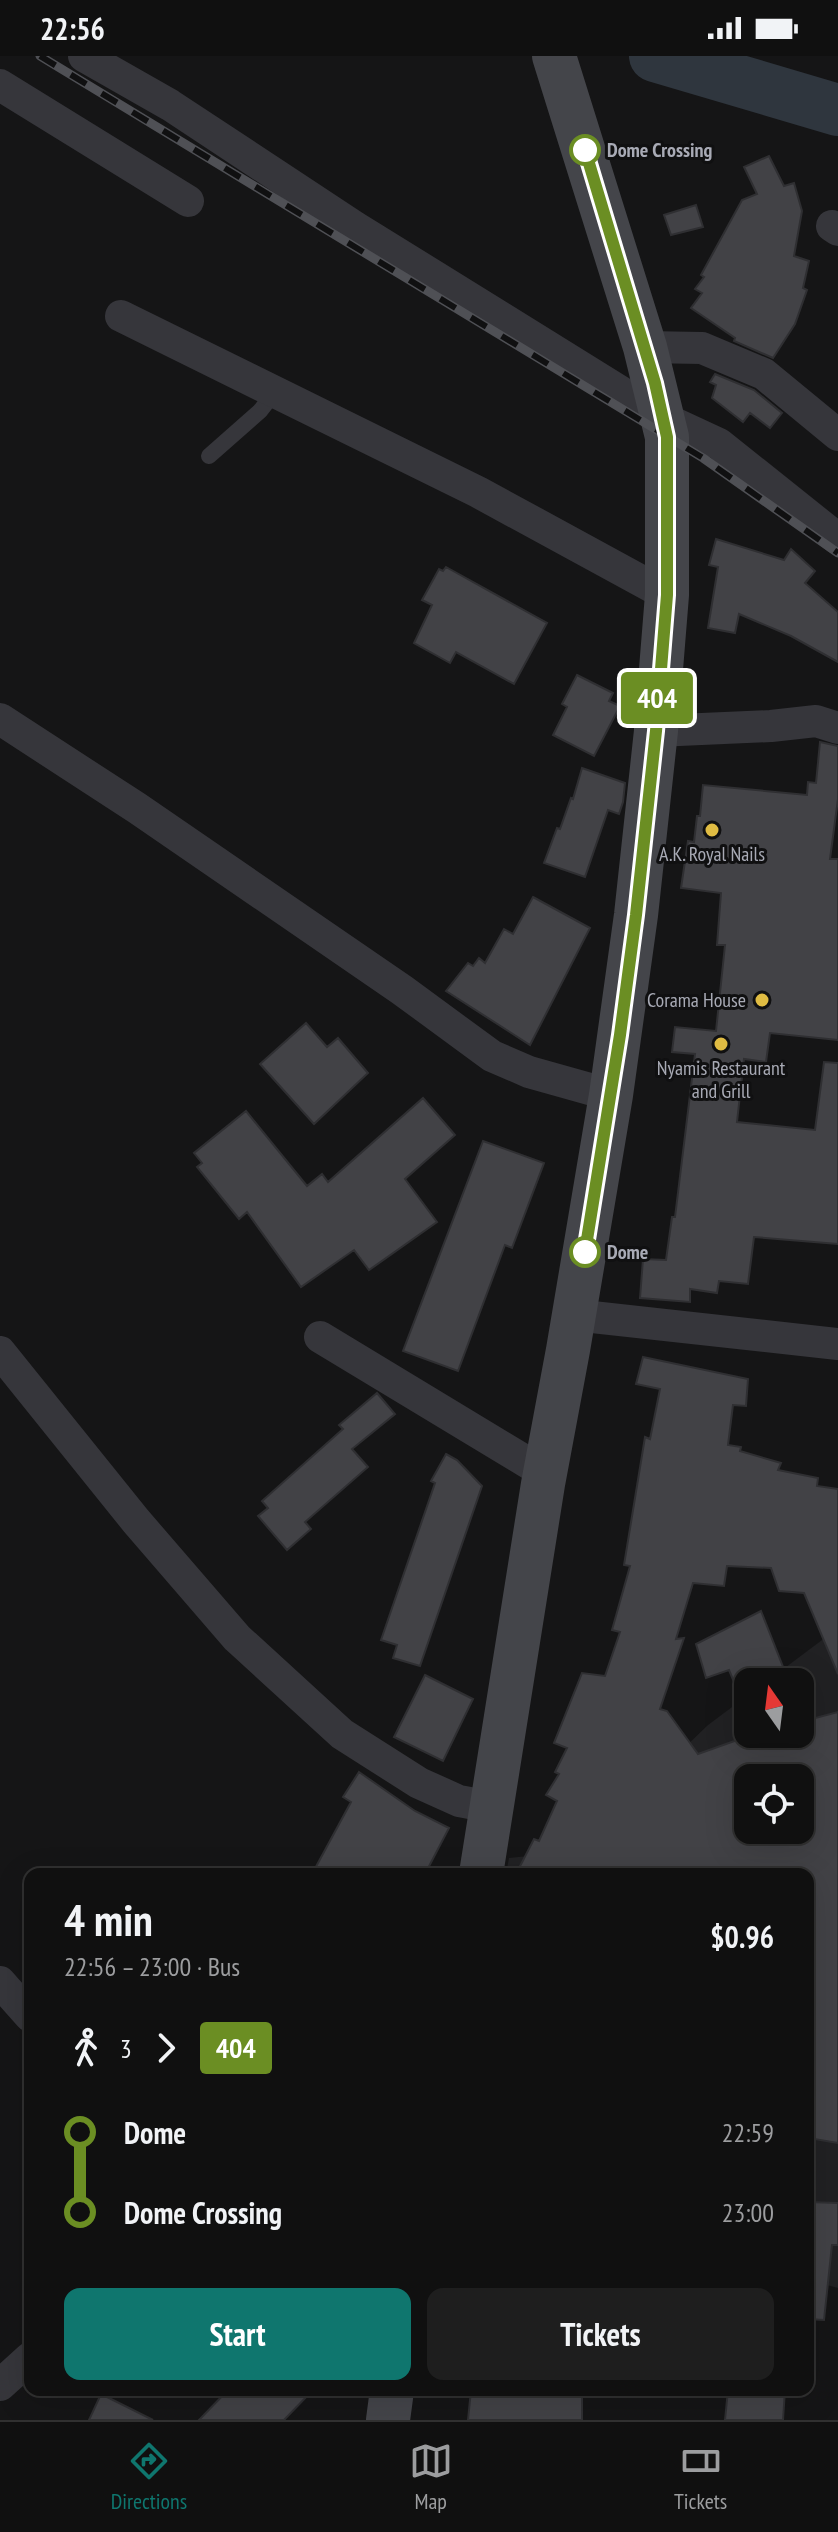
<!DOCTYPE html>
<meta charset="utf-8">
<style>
:root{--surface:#101010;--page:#1e1e1e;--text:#f1f3f6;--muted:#9c9d9f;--line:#303030;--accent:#0f766e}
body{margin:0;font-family:"PT Sans Narrow",sans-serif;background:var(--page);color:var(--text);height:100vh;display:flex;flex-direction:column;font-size:30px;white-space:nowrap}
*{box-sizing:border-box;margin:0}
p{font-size:26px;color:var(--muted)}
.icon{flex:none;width:44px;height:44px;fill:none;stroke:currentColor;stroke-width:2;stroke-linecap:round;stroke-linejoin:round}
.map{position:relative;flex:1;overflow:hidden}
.side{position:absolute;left:24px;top:1812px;width:790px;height:528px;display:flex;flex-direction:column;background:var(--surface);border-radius:16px;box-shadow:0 8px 32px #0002,0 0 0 2px var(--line)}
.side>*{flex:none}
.badge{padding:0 16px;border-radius:6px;font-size:28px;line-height:52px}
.needle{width:52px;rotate:346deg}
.buttons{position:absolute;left:734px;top:1612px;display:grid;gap:16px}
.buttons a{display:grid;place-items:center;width:80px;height:80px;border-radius:16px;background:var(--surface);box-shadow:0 8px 32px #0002,0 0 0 2px var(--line);font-size:40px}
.map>.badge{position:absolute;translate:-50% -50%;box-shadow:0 0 0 4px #fff}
.legs{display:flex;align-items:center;gap:12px;height:88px;padding:0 40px;font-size:26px}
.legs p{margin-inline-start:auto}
.head{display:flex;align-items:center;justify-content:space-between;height:136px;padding:0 40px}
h1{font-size:44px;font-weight:800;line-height:60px}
.cta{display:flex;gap:16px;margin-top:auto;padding:16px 40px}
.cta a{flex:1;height:92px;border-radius:16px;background:var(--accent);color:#fff;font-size:32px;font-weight:800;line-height:92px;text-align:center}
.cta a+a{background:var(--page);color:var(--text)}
ul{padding:0 40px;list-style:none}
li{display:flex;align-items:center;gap:28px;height:80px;font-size:30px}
li i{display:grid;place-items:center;width:12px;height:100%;margin:0 10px;background:currentColor}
li i::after{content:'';width:20px;height:20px;margin:-10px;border:6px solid;border-radius:50%;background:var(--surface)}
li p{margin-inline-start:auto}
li:first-child i{background:linear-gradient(#0000 50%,currentColor 0)}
li:last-child i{background:linear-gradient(currentColor 50%,#0000 0)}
.status{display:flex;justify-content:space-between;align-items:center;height:56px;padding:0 40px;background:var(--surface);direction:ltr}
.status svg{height:22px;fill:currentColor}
.tab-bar{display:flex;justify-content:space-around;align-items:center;height:112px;border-top:2px solid var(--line);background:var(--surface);font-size:22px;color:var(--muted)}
.tab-bar a{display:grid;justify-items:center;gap:4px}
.tab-bar .on{color:var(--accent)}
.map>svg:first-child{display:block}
.built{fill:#212123;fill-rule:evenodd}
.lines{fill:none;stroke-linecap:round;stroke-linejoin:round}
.river{stroke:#2f363e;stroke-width:52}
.building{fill:#424246;stroke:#2f2f32;stroke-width:2;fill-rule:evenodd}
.lane{stroke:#36363b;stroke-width:16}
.street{stroke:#36363b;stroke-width:32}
.secondary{stroke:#44454a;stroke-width:44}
.rail-casing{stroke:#4f5055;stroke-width:9}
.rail{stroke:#101011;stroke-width:6;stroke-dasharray:18;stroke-linecap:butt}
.line-1-casing{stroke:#fff;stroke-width:18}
.line-1{stroke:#6b8e23;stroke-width:12}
.stop-1-dot{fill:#fff;stroke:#6b8e23;stroke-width:4}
.poi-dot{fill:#e0bc43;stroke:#101011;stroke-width:3}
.labels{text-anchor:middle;stroke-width:6;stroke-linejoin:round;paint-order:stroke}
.stop-label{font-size:20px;font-weight:bold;fill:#a8aab5;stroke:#101011;text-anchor:start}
.poi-label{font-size:20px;fill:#a8aab5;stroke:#101011}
</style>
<div class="status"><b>22:56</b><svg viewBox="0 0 49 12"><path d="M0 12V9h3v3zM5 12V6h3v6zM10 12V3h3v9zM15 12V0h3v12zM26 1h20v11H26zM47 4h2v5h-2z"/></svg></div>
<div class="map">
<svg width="838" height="2364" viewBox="0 0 838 2364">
<rect width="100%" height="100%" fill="#151516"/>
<path class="built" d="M838,1572v660l-30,-8v-406h-302l3,-16 68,-7 131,-126 40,-30v39h52v-52h-34zM748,1722h52v52h-52z"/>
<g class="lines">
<path class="river" d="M655,0l183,54"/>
</g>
<path class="building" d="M769,100l15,30 10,-3 8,28 -8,45 15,5 -6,27 4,2 -12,34 -22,34 -39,-17 1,-3 -44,-30 11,-15 -7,-4 9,-12 -3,-2 41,-75 15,-6 -13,-27z
M696,149l7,22 -32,8 -7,-20z
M715,318l39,16 28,23 -12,15 -20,-15 -7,9 -31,-24 4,-13 -6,-3z
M716,483l68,21 7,-11 24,22 -10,12 33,29v50l-47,-26 -52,-22 -4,19 -27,-5 10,-61 -9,-2z
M446,511l101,56 -33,61 -58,-32 -6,11 -36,-20 18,-38 -10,-5 17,-31 4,2z
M577,619l36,18 -4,8 11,5 -26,50 -41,-21 14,-28 -5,-3z
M820,686l18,4v53l-8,60h8v181l-68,-7 -4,29 -22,-3 -7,63 78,8 9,-68 14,1v181l-84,-7 -6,47 -29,-3 -2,12 -27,-4v13l-50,-4 3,-39 23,1 6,-43h3l20,-163 -23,-2 3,-25 41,4 9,-86h-8l4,-52 -40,-5 7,-47 6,1 3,-26h3l3,-31 104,10 1,-13 8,1z
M582,712l43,15 -2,19 -4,12 -11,-4 -23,67 -41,-14 13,-35 3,1 11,-31 2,1z
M533,841l57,31 -60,117 -84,-54 22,-28 5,3 6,-8 6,5 19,-34 9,5z
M306,967l21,24 11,-9 30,35 -54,51 -54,-60z
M423,1042l32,37 -50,44 32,43 -68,48 -15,-20 -53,37 -54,-75 -8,7 -42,-52 5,-4 -8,-10 52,-42 61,75 15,-12 6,8z
M483,1085l61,22 -32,85 -7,-3 -47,126 -55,-20z
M643,1301l105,22 -2,27 -13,-1 -5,40 13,2 -1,4 41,12 -3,7 40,8 -1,8 21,3v185l-34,-81 -25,-2 -8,-23 -44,-2 -3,20 -31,-3 -17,56 8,-1 -24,71 7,2 31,43 56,-20h46v-12l38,-10v431l-30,-5v-264h-292l18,-35 5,2 18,-40 -11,-6 13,-21 -4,-2 12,-24 -13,-5 28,-70 23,3 15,-44 -8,-2 18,-64 -6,-1 21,-128 5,2 10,-50 -24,-5zM748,1722h52v52h-52z
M377,1337l18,21 -43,35 16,18 -63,55 6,7 -24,21 -29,-34 10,-8 -6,-7 81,-72 -4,-4z
M446,1398l11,6 25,26 -62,180 -27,-8 4,-13 -16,-5 54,-157 -4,-2z
M761,1555l28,71h-55l-5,-12 -23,8 -10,-34z
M425,1619l48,24 -30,62 -49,-24z
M359,1716l56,39 34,17 -24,46h-113l39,-72 -8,-5z
M808,2146l30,1v42h-6l-8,75 -16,-1z
M228,2334h85l-29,30h-85z
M471,2334h111v30h-114z
M728,2334h57l-2,30h-58z
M101,2338l52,26h-64z"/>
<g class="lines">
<path class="lane" d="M209,400l51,-45 14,-18"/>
<path class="street" d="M84,0l86,49 185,122 308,191 56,26 119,95
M0,29l188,116
M832,170l6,4
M121,260l357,176 189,103
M645,291l57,1 62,26 74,61
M0,663l137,89 265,182 90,66 37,16 82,23
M656,675l115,-5 45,-5 22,7
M574,1259l264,29
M320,1281l225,136
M0,1296l136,169 101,117 105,96 77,49 40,18 32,6
M0,1926l30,34
M0,2329l30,-27"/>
<path class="secondary" d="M481,1818l62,-390 25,-134 43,-255 25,-180 20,-184 11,-136v-158l-22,-90 -91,-291
M388,2364l4,-30"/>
<g class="rail-casing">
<path id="rail" d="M40,0l663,402 135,95"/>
</g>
<use href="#rail" class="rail"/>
</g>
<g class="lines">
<g class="line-1-casing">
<path id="line-1" d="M585,1196l35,-217 16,-120 20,-184 11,-136v-158l-12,-54 -70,-233"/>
</g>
<use href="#line-1" class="line-1"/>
</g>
<g class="stop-1-dot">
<circle cx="585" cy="94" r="14"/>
<circle cx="585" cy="1196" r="14"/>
</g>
<g class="poi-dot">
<circle cx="712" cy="774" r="8"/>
<circle cx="762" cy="944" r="8"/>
<circle cx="721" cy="988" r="8"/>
</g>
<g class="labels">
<g class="stop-label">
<text x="607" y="101">Dome Crossing</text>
<text x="607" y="1203">Dome</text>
</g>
<g class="poi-label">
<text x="712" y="805">A.K. Royal Nails</text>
<text x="746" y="951" text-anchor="end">Corama House</text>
<text x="721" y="1019">Nyamis Restaurant<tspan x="721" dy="23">and Grill</tspan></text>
</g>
</g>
</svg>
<div class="buttons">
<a><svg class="needle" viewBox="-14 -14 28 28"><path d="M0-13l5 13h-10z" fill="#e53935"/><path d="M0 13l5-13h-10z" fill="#9c9d9f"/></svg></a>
<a><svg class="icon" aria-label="locate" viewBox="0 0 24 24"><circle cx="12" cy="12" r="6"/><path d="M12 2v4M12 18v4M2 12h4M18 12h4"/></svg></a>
</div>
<b class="badge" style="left:657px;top:642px;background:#6b8e23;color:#fff">404</b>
<section class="side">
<div class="head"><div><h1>4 min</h1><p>22:56 – 23:00 · Bus</p></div><b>$0.96</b></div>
<div class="legs"><svg class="icon" aria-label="walk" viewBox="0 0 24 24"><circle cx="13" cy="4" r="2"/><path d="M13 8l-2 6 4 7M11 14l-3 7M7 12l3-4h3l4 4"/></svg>3<svg class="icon" aria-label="forward" viewBox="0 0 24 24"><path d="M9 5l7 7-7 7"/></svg><b class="badge" style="background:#6b8e23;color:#fff">404</b></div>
<ul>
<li><i style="color:#6b8e23"></i><b>Dome</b><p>22:59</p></li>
<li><i style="color:#6b8e23"></i><b>Dome Crossing</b><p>23:00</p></li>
</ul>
<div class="cta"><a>Start</a><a>Tickets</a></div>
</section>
</div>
<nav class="tab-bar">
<a class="on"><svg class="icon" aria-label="directions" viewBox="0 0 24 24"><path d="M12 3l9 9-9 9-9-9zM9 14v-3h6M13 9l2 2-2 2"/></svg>Directions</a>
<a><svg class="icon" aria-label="map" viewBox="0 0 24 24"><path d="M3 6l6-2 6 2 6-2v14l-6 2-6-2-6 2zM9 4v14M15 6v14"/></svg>Map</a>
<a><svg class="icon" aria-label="tickets" viewBox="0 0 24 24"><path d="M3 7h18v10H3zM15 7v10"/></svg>Tickets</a>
</nav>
